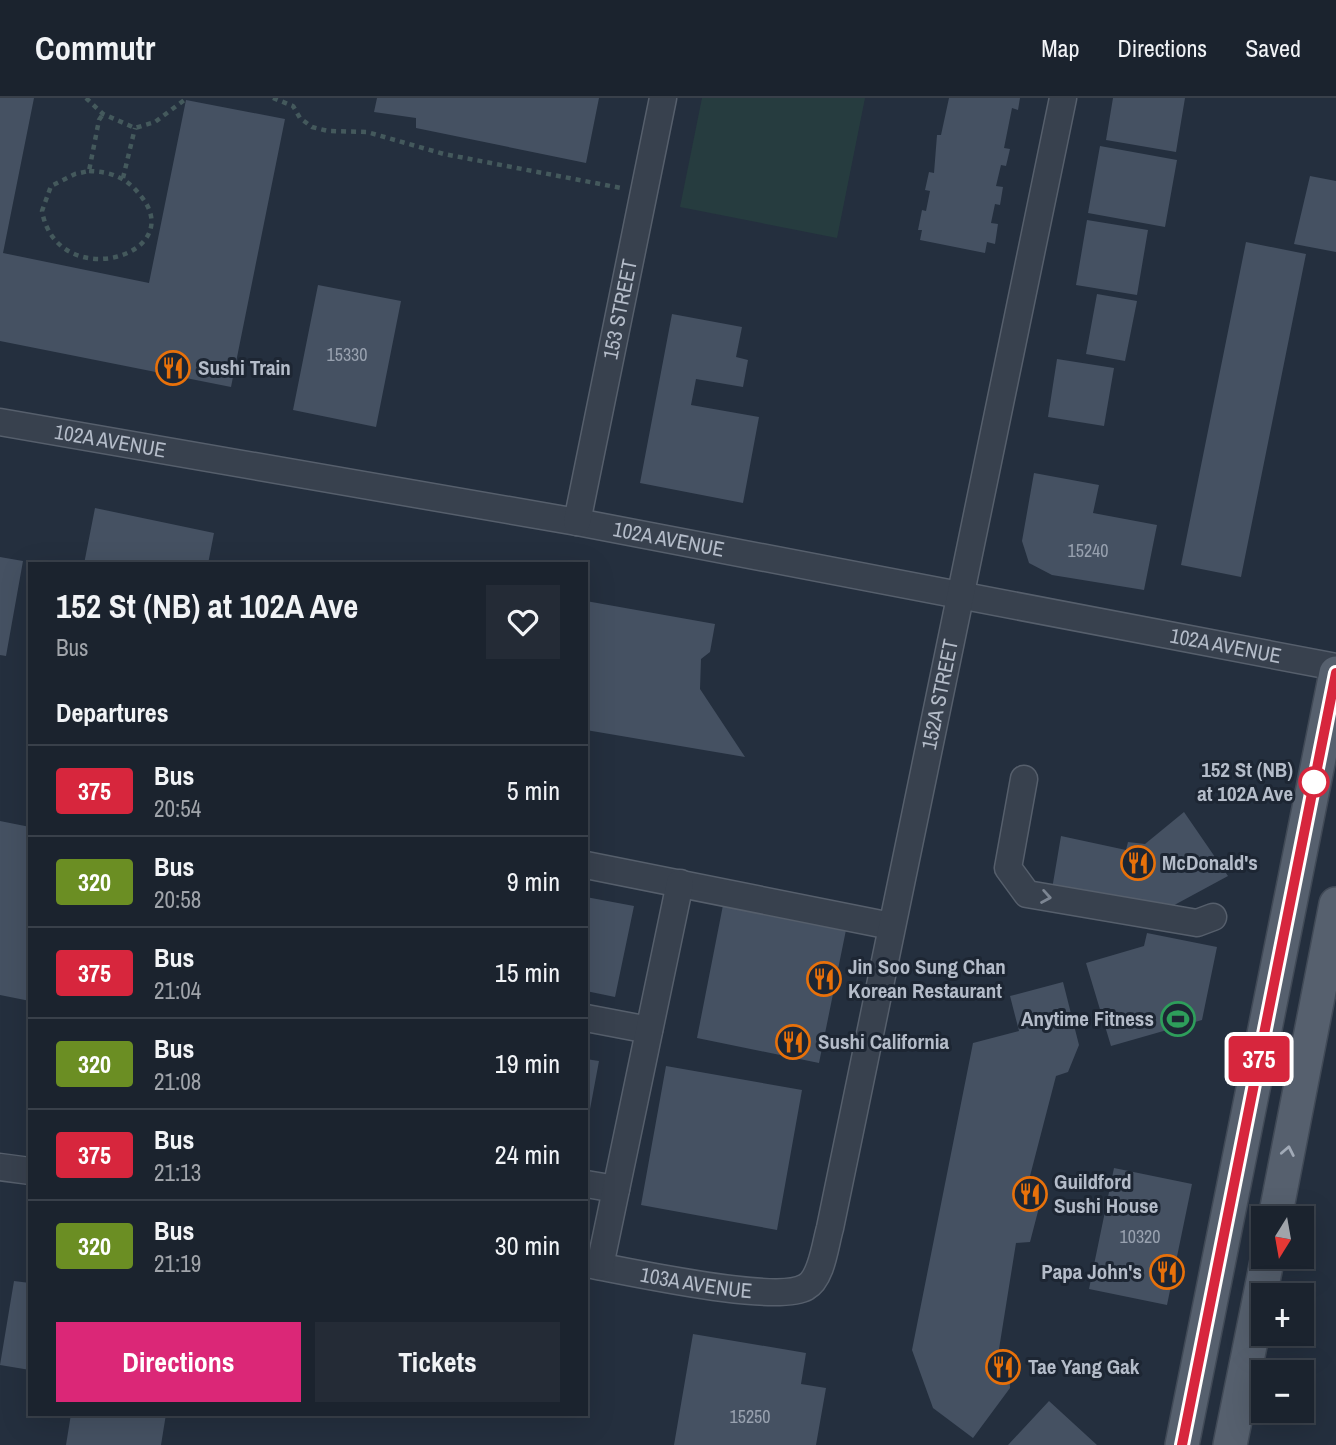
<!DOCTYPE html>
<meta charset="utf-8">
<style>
:root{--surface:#1b232e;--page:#242b36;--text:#f1f3f6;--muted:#a0a4aa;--line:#39404a;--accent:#db2777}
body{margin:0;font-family:"Archivo Narrow",sans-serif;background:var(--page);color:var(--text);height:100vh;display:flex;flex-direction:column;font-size:26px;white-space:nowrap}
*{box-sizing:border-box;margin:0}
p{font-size:23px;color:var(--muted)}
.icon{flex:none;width:38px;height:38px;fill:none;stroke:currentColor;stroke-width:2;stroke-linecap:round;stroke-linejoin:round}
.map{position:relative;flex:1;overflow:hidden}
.side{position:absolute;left:28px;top:464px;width:560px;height:854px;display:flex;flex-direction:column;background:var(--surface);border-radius:0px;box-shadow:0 7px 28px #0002,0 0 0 2px var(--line)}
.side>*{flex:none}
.badge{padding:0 14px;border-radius:5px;font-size:24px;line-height:46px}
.needle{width:46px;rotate:191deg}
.buttons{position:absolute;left:1251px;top:1108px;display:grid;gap:14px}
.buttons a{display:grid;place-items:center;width:63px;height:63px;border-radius:0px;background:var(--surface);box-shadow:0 7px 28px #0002,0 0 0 2px var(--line);font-size:35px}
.map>.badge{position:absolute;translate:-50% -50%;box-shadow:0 0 0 4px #fff}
h2{padding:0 28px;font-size:26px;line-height:63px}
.round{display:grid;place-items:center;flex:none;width:74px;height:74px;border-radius:0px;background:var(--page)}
.head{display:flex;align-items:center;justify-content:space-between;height:119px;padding:0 28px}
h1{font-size:33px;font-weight:700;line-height:52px}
.cta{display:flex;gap:14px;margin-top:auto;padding:14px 28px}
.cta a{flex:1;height:80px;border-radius:0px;background:var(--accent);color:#fff;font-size:28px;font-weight:700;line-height:80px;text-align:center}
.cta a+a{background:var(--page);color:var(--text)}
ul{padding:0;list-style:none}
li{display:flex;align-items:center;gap:21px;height:91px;padding:0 28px;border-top:2px solid var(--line)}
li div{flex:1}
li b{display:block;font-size:26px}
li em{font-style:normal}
li .badge{min-width:77px;font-weight:700;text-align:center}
header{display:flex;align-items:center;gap:42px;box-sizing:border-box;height:98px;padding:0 35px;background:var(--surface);border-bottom:2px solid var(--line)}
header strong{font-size:33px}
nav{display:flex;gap:38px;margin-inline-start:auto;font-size:24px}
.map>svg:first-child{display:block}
.green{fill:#263c3f}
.building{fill:#455162}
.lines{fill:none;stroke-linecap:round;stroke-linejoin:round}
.minor-casing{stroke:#565f6c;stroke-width:29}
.major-casing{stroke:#414a57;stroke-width:36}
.path{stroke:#44595c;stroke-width:4.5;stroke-dasharray:5 5;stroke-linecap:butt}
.minor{stroke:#38414e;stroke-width:26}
.major{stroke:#56606e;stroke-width:33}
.oneway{stroke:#7c8592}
.oneway2{stroke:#a1aab7}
.line-casing{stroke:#fff;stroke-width:16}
.line{stroke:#d7263d;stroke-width:10}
.stop-dot{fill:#fff;stroke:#d7263d;stroke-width:3.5}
.labels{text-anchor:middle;stroke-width:6;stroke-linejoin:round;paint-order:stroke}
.number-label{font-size:18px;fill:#98a1af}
.street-label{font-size:21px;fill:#b4bcc9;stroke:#1d2633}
.poi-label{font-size:21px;font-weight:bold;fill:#b4bcc9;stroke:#1d2633;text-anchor:start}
.stop-label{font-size:21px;font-weight:bold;fill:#b4bcc9;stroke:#1d2633;text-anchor:end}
</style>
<header>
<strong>Commutr</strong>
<nav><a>Map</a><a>Directions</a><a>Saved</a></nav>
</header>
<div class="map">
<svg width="1336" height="1347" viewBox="0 0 1336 1347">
<rect width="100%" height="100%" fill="#242f3e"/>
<path class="green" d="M702,0h163l-28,140 -157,-31z"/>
<path class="building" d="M0,0h34l-31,155 146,30 37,-183 99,19 -54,268 -231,-46z
M377,0h222l-13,65 -170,-35v-10l-42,-6z
M949,0h71l-2,12 -6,-2 -8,40 6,1 -4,17 -5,-1 -5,21 7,1 -3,18 -5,-1 -4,19 7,1 -3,20 -8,-2 -2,11 -65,-13 2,-10h-4l4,-20 4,1 4,-20 -5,-1 4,-18 5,1 3,-38h4z
M1113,0h72l-9,54 -70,-12z
M1100,48l77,14 -12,67 -77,-14z
M1310,78l26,5v71l-42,-8z
M1087,122l61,10 -11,65 -61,-10z
M1246,144l60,12 -65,323 -60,-12z
M318,187l83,16 -25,126 -83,-17z
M1097,196l40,7 -12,60 -39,-7z
M672,216l70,13 -6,30 12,3 -5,27 -47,-8 -5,26 68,12 -16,86 -103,-20z
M1057,261l57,9 -10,58 -56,-9z
M1034,375l65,12 -6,28 64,12 -13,65 -92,-15 -23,-12 -7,-22z
M95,410l119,25 -6,31h-124z
M0,459l23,4 -17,95 -6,-1z
M586,503l129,23 -5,28 -9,7 -1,30 45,68 -159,-27z
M1184,714l44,64 -61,33 -115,-20 9,-53 65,14 2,-8 17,2z
M0,723l30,6v174l-30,-6z
M586,799l48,9 -19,91 -29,-6z
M724,802l123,25 -28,138 -122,-25z
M1147,835l70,14 -15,73 -91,26 -25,-83 58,-17z
M1063,884l16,63 -11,27 -12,4 -26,100 12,20 -12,46 -14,1 -17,106 10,11 1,28 -37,50 -40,-30 -21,-58 61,-307 46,-12 -9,-35z
M586,961l13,2 -11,59h-2z
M666,968l136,24 -25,140 -136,-25z
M1114,1070l78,16 -25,121 -78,-16z
M14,1183l16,2v87l-30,-5z
M693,1236l113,19 -5,31 25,4 -10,57h-142z
M1049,1303l48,44h-89z
M71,1316h95l-5,31h-95z"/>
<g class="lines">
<g class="minor-casing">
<g id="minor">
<path id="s1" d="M0,324l577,100 759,145"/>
<path id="s2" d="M577,424l86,-424"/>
<path d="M1024,681l-16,89 19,26 170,29 16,-6"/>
<path d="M586,767l305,61"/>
<path d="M586,920l63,12"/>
<path d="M0,1069l30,4"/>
<path d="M586,1086l30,5"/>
<path id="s3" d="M586,1166c41,7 190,41 220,23 16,-9 19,-42 24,-59l233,-1130"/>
<path d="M600,1168l80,-383"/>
</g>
</g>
<g class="major-casing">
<path id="major" d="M1275,1120l61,-314
M1182,1347l154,-772
M1230,1347l38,-189"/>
</g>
<path class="path" d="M86,0l17,16 32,14 20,-6 32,-24
M273,0l20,8 7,12 12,9 16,4 39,1 77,22 177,34
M89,73c22,1 37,6 51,24 51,60 -83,100 -98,16l9,-25 24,-12 14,-3 10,-51 4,-6
M123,80l12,-50"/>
<use href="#minor" class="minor"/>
<use href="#major" class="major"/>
</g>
<defs><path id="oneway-chevron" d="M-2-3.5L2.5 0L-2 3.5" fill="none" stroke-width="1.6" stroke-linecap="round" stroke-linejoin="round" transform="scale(1.75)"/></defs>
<use class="oneway" href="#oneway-chevron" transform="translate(1046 799) rotate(10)"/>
<use class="oneway2" href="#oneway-chevron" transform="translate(1288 1053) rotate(-79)"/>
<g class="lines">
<g class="line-casing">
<path id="line" d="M1182,1347l154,-772"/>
</g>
<use href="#line" class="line"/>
</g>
<defs>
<g id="restaurant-ring" transform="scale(1.75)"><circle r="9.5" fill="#1d2633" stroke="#e8710a" stroke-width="1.5"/><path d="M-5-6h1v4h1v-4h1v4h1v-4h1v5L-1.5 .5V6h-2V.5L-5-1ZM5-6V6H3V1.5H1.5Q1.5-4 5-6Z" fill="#e8710a"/></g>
<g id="stadium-ring" transform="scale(1.75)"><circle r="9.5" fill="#1d2633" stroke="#2e9e5b" stroke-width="1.5"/><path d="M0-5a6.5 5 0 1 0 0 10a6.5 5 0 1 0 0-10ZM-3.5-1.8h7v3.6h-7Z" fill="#2e9e5b"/></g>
</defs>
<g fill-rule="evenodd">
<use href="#restaurant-ring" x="173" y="270"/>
<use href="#restaurant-ring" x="1138" y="765"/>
<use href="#restaurant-ring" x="824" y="881"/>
<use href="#stadium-ring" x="1178" y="921"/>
<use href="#restaurant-ring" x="793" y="944"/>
<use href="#restaurant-ring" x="1030" y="1096"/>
<use href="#restaurant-ring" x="1167" y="1174"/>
<use href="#restaurant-ring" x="1003" y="1269"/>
</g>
<circle class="stop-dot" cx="1314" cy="684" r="14"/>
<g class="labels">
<g class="number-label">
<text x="347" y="263">15330</text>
<text x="1088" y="459">15240</text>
<text x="1140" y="1145">10320</text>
<text x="750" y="1325">15250</text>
</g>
<g class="street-label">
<text dy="7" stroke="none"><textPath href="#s2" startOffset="217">153 STREET</textPath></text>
<text dy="7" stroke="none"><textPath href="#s1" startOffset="112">102A AVENUE</textPath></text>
<text dy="7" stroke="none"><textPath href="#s1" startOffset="679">102A AVENUE</textPath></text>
<text dy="7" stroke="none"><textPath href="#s1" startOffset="1246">102A AVENUE</textPath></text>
<text dy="7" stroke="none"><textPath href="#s3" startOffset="833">152A STREET</textPath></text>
<text dy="7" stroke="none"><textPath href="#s3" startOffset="112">103A AVENUE</textPath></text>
</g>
<g class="poi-label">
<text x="198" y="277">Sushi Train</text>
<text x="1162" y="772">McDonald's</text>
<text x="848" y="876">Jin Soo Sung Chan<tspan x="848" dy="24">Korean Restaurant</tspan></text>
<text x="1154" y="928" text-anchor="end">Anytime Fitness</text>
<text x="818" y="951">Sushi California</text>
<text x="1054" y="1091">Guildford<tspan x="1054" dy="24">Sushi House</tspan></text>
<text x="1142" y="1181" text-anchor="end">Papa John's</text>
<text x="1028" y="1276">Tae Yang Gak</text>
</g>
<g class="stop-label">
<text x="1293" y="679">152 St (NB)<tspan x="1293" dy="24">at 102A Ave</tspan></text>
</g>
</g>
</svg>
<div class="buttons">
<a><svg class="needle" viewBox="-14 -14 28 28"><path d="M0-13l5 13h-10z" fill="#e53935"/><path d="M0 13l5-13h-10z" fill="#a0a4aa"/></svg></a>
<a>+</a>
<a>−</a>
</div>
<b class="badge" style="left:1259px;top:961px;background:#d7263d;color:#fff">375</b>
<section class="side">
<div class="head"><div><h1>152 St (NB) at 102A Ave</h1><p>Bus</p></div><a class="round"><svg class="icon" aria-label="heart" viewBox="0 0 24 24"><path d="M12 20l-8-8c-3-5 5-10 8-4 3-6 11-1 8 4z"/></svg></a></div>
<h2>Departures</h2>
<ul>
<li><span class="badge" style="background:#d7263d;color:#fff">375</span><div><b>Bus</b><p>20:54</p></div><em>5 min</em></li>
<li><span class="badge" style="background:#6b8e23;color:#fff">320</span><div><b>Bus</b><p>20:58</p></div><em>9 min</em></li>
<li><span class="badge" style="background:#d7263d;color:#fff">375</span><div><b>Bus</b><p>21:04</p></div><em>15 min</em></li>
<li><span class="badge" style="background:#6b8e23;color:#fff">320</span><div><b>Bus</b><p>21:08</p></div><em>19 min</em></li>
<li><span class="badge" style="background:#d7263d;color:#fff">375</span><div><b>Bus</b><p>21:13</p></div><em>24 min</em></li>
<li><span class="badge" style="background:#6b8e23;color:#fff">320</span><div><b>Bus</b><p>21:19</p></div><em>30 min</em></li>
</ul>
<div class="cta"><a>Directions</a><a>Tickets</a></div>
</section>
</div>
